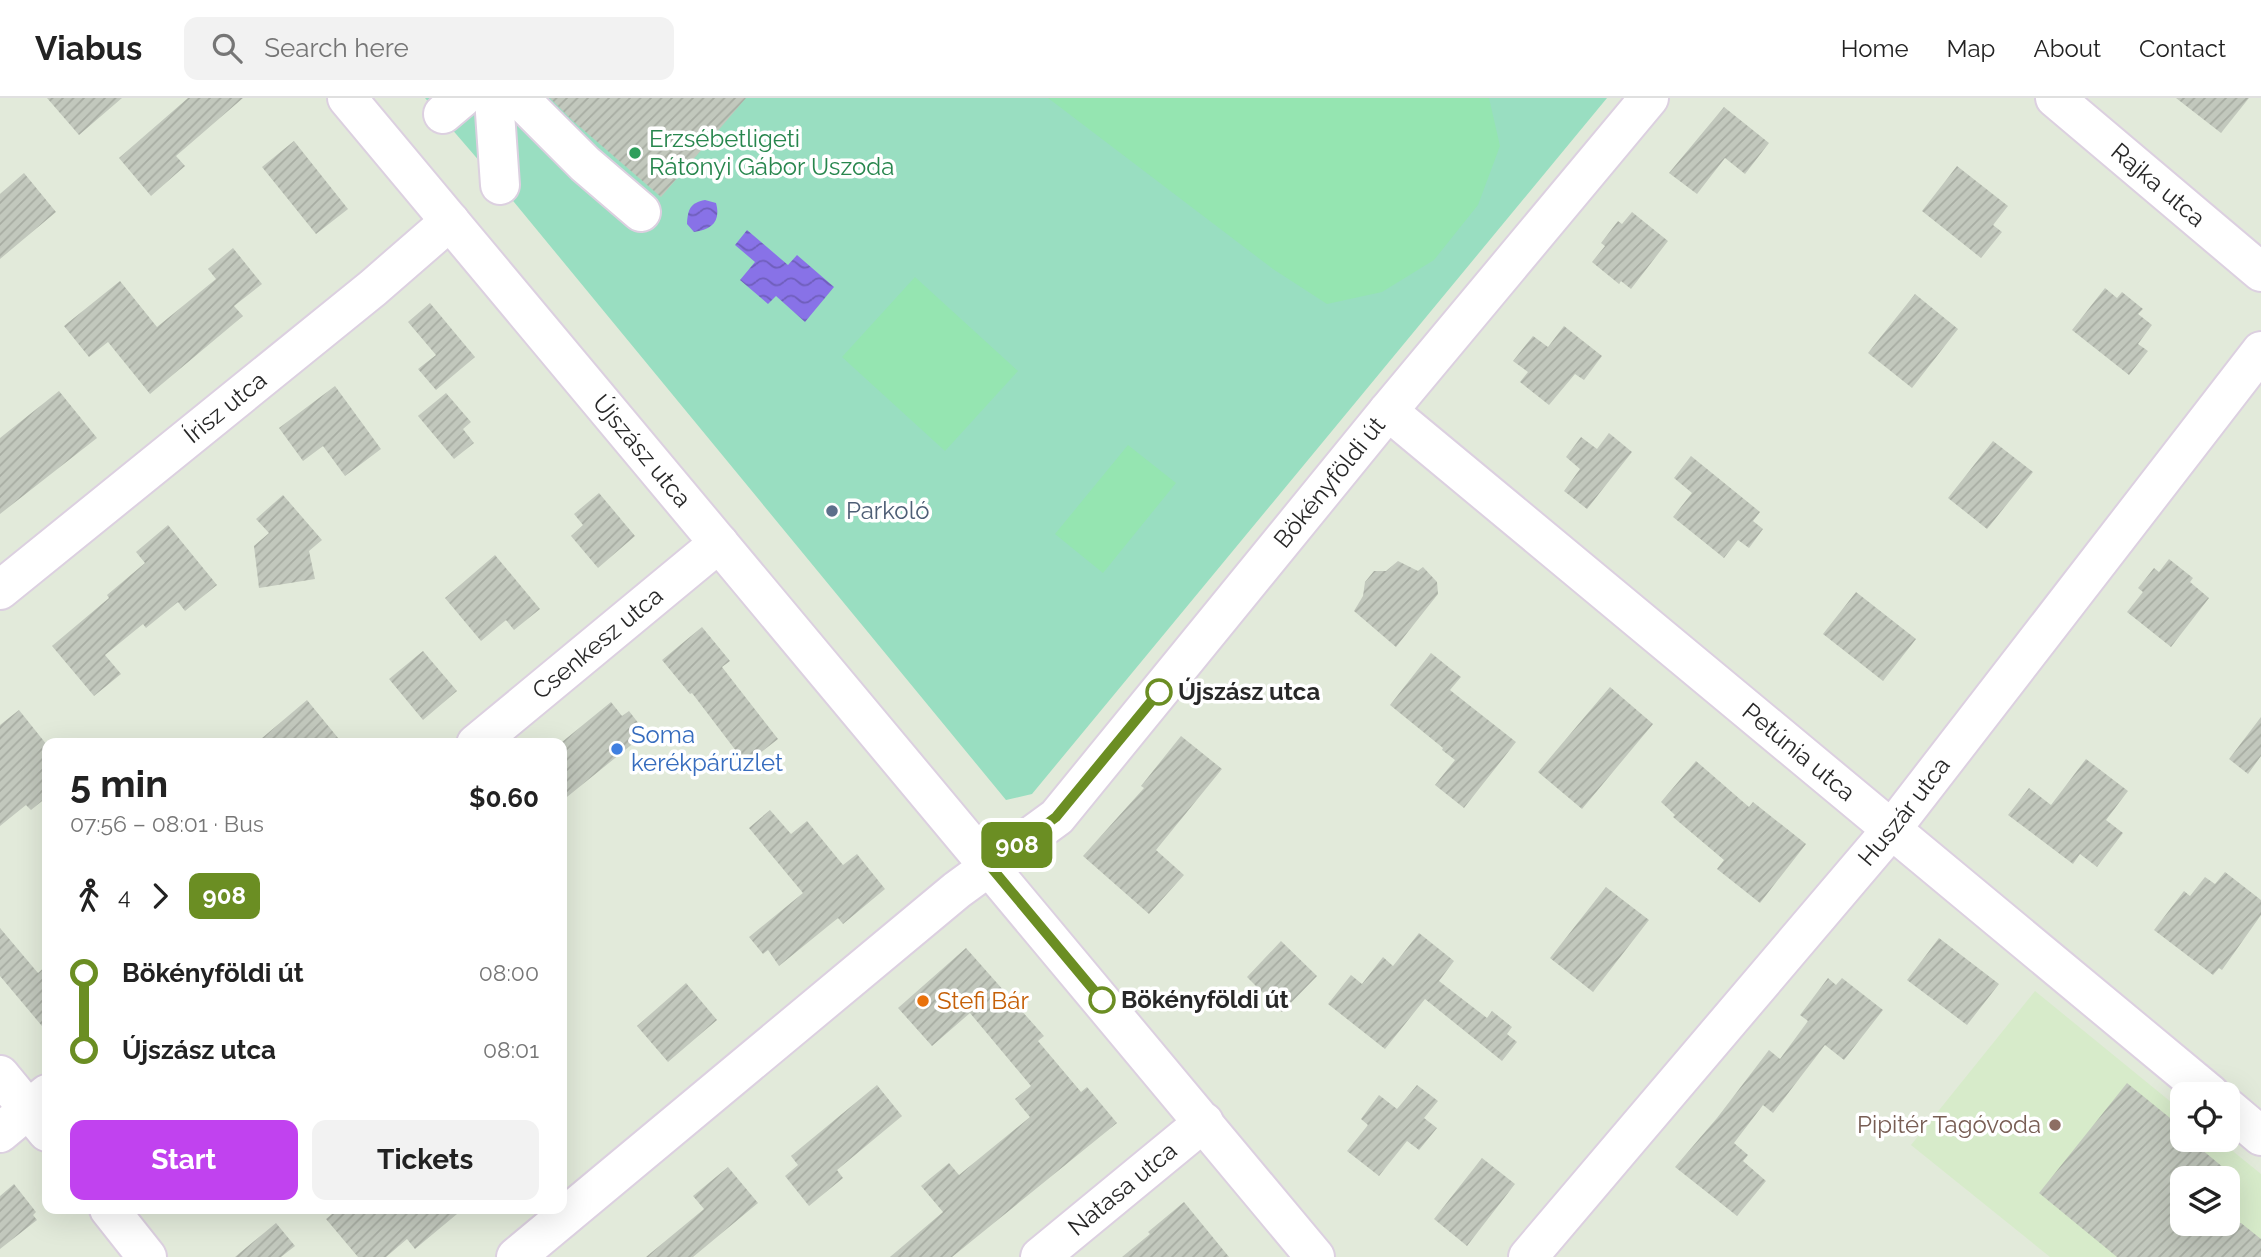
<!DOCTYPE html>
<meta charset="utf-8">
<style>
:root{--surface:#fff;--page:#f2f2f2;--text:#222;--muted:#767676;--line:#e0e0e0;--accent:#c142ef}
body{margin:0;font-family:Raleway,sans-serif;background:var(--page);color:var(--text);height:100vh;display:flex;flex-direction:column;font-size:26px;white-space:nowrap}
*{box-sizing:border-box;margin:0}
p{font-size:23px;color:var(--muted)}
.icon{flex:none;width:38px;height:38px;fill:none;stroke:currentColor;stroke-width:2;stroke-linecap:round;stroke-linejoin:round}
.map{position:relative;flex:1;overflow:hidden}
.sheet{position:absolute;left:42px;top:640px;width:525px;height:476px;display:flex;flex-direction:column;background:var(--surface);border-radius:14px;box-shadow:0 7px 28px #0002}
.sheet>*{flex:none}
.badge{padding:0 14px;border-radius:10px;font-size:24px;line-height:46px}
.tools{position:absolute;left:2170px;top:984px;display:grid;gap:14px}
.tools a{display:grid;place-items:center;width:70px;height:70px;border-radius:14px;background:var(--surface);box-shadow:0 7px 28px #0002;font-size:35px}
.map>.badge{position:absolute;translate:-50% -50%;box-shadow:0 0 0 4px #fff}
.legs{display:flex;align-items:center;gap:10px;height:77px;padding:0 28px;font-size:23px}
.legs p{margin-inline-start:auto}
.summary{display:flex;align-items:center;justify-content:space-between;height:119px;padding:0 28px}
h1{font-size:38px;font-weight:700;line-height:52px}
.cta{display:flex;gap:14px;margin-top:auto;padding:14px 28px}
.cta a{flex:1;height:80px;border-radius:14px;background:var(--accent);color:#fff;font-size:28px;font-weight:700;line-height:80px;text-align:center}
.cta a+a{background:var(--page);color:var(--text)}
ul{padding:0 28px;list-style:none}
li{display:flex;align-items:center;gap:24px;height:77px;font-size:26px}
li i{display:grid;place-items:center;width:10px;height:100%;margin:0 9px;background:currentColor}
li i::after{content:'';width:18px;height:18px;margin:-9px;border:5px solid;border-radius:50%;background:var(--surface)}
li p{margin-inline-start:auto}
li:first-child i{background:linear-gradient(#0000 50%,currentColor 0)}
li:last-child i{background:linear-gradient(currentColor 50%,#0000 0)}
header{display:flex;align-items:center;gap:42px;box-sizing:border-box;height:98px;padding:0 35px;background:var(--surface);border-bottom:2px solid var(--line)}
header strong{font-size:33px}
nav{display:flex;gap:38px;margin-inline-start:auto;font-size:24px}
.search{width:490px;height:63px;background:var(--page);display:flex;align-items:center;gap:18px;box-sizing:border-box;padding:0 24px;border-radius:14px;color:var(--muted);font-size:26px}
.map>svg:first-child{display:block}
.education{fill:#d7ebca;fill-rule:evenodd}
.park{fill:#99dec1}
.pitch{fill:#95e5b1}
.water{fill:url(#water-waves)}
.building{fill:url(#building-hatch)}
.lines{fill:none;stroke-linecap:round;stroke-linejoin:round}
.minor-casing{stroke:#dcd0e0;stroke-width:42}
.minor{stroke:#fff;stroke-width:38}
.line-1-casing{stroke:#fff;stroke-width:16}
.line-1{stroke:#6b8e23;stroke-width:10}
.leisure-dot{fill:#2e9e5b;stroke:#fff;stroke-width:2.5}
.service-dot{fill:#5c6f8a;stroke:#fff;stroke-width:2.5}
.stop-1-dot{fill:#fff;stroke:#6b8e23;stroke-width:3.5}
.shop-dot{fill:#3f7fe0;stroke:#fff;stroke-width:2.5}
.food-dot{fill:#e8710a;stroke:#fff;stroke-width:2.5}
.education-dot{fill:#8d6e63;stroke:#fff;stroke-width:2.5}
.labels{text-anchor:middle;stroke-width:7;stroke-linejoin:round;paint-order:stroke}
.leisure-label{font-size:24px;fill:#27864d;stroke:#fff;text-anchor:start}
.street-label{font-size:24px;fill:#282828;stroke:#fff}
.service-label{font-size:24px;fill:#4e5e75;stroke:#fff;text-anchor:start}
.stop-label{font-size:24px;font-weight:bold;fill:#282828;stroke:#fff;text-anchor:start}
.shop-label{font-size:24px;fill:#366cbe;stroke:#fff;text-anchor:start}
.food-label{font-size:24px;fill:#c56008;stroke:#fff;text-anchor:start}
.education-label{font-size:24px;fill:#785e54;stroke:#fff;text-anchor:end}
</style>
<header>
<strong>Viabus</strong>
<div class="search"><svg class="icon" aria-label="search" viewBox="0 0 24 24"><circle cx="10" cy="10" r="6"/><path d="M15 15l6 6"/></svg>Search here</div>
<nav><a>Home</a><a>Map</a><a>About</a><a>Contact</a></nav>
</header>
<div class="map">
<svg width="2261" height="1159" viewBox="0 0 2261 1159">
<defs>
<pattern id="water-waves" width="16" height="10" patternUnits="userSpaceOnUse" patternTransform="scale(1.75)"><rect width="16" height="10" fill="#8872e7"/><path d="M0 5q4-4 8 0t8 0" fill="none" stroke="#6f5ebb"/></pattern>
<pattern id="building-hatch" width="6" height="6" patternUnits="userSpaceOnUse" patternTransform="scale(1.75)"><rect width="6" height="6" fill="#c2c8bd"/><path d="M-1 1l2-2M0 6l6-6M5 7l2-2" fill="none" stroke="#a7aca2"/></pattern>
</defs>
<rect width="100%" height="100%" fill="#e2eada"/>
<path class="education" d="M2035,893l147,120v28h36l43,35v83h-211l-139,-112zM2182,1080h46v45h-46z"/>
<path class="park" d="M425,0h1182l-575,696 -26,6 -506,-615z"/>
<path class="pitch" d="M1048,0h441l11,48 -22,59 -44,55 -52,32 -55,12 -54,-35z
M915,179l103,94 -73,80 -103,-94z
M1128,347l48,38 -73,90 -48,-39z"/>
<path class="water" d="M705,102l11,3c5,18 -4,27 -22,29l-7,-8c1,-15 3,-21 18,-24z
M747,132l41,35 9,-10 37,32 -29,35 -29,-26 -8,8 -28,-24 15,-18 -20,-17z"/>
<path class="building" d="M47,0h75l-43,37z
M188,0h55l-67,58 9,10 -34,30 -32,-38z
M550,0h196l-85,99 -88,-76z
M2176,0h73l-28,35z
M1724,9l45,36 -24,31 -20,-16 -28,36 -28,-21z
M294,43l54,68 -32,25 -54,-67z
M1957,68l51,40 -15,19 9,7 -21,26 -59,-47z
M24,75l32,39 -56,47v-65z
M1632,114l36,29 -37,48 -10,-8 -2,3 -27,-22 13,-16 -4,-3 17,-22 4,3z
M233,150l29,36 -28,22 9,10 -93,78 -42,-52 -19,15 -25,-31 56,-45 37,46 59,-48 -8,-10z
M2105,190l12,10 5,-6 21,17 -5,5 14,11 -14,19 10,7 -19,24 -57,-45z
M1915,196l43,35 -46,59 -44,-35z
M430,205l45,54 -39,33 -18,-21 18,-14 -28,-33z
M1564,228l38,30 -18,24 -9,-6 -26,31 -29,-23 8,-10 -15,-11 20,-25 15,11z
M335,288l46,63 -36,27 -22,-30 -20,15 -24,-33z
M59,293l38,47 -97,76v-76z
M446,295l25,29 -8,7 11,14 -20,16 -36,-43z
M1609,335l23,19 -45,57 -23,-18 16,-22 -14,-12 15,-20 16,12z
M1993,343l40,31 -46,57 -39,-31z
M1691,358l69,56 -7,9 10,8 -14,19 -11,-8 -14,18 -51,-41 19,-24 -18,-15z
M599,395l36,43 -37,32 -27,-32 12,-11 -9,-11z
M283,397l39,45 -13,11 6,28 -56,9 -5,-42 15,-13 -13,-14z
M168,427l49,60 -32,26 -7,-9 -32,26 -3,-4 -38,31 16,19 -27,22 -42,-50 57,-48 -2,-3 38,-32 -9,-11z
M495,457l45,54 -26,21 -8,-10 -25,21 -36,-43z
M2169,461l24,19 -3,4 19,16 -38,49 -44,-35 16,-20 -5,-4 16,-20 5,4z
M1398,463l20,10 5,-4 14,15 1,12 -42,53 -42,-36 9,-15 2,-14 9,-11h12z
M1856,494l60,47 -33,42 -60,-47z
M702,529l28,34 -8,6 56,72 -32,25 -54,-71 -2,1 -28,-34z
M423,553l34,40 -34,29 -34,-41z
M1431,555l30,24 -11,13 66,52 -52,66 -29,-23 20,-25 -13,-10 1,-2 -53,-43z
M1610,589l43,37 -71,85 -44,-37z
M307,602l36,44h-88z
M611,604l11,14 7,-5 17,22 -84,68v-59z
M19,612l28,35v52l-16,13 -5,-5 -26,21v-101z
M2261,619v39l-13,18 -19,-15z
M1181,638l41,33 -66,81 28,25 -35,39 -66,-58 61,-68 -3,-2z
M2086,661l42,32 -22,29 17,13 -26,34 -17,-13 -7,10 -65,-49 21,-27 22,17z
M1696,663l53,46 4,-5 53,42 -46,59 -43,-34 7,-9 -51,-43 2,-2 -14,-13z
M770,712l21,24 16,-13 36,44 14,-11 28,35 -42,35 -5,-6 -59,48 -11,-16 -5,4 -14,-17 54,-44 -54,-65z
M2225,774l36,28v15l-39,55 -3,-2 -6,7 -59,-45 30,-39 6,5 15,-19 10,7z
M1606,789l43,33 -56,72 -43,-34z
M0,830l38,45 9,-8v67l-47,-56z
M1419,835l35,28 -15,20 48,37 5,-7 20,16 -5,7 10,8 -15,19 -77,-62 -40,50 -57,-45 23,-29 11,9 21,-27 10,9z
M1939,840l60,46 -32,41 -60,-45z
M1281,843l36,35 -35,36 -35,-35z
M966,850l78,88 -6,5 43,51 6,-5 30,36 -165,134h-62l53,-45 -22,-26 28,-23 10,12 71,-58 -15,-18 16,-13 -61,-73 -38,33 -34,-38z
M1828,880l8,7 6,-7 41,32 -39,50 -19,-15 -52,68 -10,-8 -29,38 14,12 -5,6 23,20 -29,35 -62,-49 42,-49 52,-68 11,9 28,-38 -8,-6z
M686,885l31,37 -49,42 -31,-36z
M2127,985l48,39 -3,4 10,8v5h7l47,39h-54v45h59l20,16v18h-144l-78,-64z
M877,987l25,31 -65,54 6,8 -34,28 -24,-30 13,-11 -7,-9z
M1417,987l21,16 -14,17 13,10 -18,22 -12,-9 -28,35 -32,-25 21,-26 -7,-6 18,-24 18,14z
M1482,1060l33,26 -48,62 -33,-27z
M728,1069l30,36 -65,54h-47l58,-48 -11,-13z
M14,1086l22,28 -3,3 4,5 -37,29v-53z
M1184,1104l45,55h-107l28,-23 -2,-2z
M338,1111h125l-48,40 -8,-10 -21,18h-28l-32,-38z
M276,1125l19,23 -14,11h-46z"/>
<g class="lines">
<g class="minor-casing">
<g id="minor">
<path id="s1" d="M347,0l968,1159"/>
<path d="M494,0l6,87"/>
<path d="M519,0l66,66 56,48"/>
<path id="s2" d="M2055,0l206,174"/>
<path d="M443,16l19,-16"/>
<path id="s3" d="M1388,313l822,683"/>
<path id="s4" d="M0,492l373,-302 77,-67"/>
<path id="s5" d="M476,646l243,-201"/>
<path d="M0,977l47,57"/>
<path d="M2228,1010l33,28"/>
<path d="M0,1035l47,-39"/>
<path d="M109,1111l38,48"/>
<path id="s6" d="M516,1159l441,-367 100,-73 331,-406 261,-313"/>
<path id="s7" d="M1040,1159l164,-135"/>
<path id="s8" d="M1528,1159l363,-427 370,-479"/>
</g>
</g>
<use href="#minor" class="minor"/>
</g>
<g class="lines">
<g class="line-1-casing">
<path id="line-1" d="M1102,902l-112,-134 66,-49 103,-125"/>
</g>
<use href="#line-1" class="line-1"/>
</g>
<circle class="leisure-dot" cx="635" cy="55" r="7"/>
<circle class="service-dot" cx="832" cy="413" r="7"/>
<g class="stop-1-dot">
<circle cx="1159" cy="594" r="12"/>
<circle cx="1102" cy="902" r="12"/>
</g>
<circle class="shop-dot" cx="617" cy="651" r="7"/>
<circle class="food-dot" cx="923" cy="903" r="7"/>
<circle class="education-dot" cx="2055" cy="1027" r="7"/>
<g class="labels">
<g class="leisure-label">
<text x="649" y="49">Erzsébetligeti<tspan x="649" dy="28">Rátonyi Gábor Uszoda</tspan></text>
</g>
<g class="street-label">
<text dy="8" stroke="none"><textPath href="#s2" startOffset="135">Rajka utca</textPath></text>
<text dy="8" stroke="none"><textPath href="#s4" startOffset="290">Írisz utca</textPath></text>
<text dy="8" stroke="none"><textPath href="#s1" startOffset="460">Újszász utca</textPath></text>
<text dy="8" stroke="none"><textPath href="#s6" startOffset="1129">Bökényföldi út</textPath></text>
<text dy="8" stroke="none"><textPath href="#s5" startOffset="158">Csenkesz utca</textPath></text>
<text dy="8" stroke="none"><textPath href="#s3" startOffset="534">Petúnia utca</textPath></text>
<text dy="8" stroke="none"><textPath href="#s8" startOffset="583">Huszár utca</textPath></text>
<text dy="8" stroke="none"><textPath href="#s7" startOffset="107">Natasa utca</textPath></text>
</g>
<g class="service-label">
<text x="846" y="421">Parkoló</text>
</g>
<g class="stop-label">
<text x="1178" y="602">Újszász utca</text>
<text x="1121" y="910">Bökényföldi út</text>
</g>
<g class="shop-label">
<text x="631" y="645">Soma<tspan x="631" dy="28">kerékpárüzlet</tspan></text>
</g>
<g class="food-label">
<text x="937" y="911">Stefi Bár</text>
</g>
<g class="education-label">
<text x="2041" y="1035">Pipitér Tagóvoda</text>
</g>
</g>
</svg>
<div class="tools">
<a><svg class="icon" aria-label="locate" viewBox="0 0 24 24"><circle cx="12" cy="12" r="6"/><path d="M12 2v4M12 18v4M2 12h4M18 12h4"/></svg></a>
<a><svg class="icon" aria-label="layers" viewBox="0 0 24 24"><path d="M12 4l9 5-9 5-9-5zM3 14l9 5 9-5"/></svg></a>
</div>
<b class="badge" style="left:1017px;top:747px;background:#6b8e23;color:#fff">908</b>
<section class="sheet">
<div class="summary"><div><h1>5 min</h1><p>07:56 – 08:01 · Bus</p></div><b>$0.60</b></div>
<div class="legs"><svg class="icon" aria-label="walk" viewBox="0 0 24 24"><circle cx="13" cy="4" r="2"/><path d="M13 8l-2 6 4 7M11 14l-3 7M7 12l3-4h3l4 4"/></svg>4<svg class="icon" aria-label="forward" viewBox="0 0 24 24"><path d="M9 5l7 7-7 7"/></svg><b class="badge" style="background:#6b8e23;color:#fff">908</b></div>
<ul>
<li><i style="color:#6b8e23"></i><b>Bökényföldi út</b><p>08:00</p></li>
<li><i style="color:#6b8e23"></i><b>Újszász utca</b><p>08:01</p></li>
</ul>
<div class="cta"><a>Start</a><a>Tickets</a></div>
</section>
</div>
